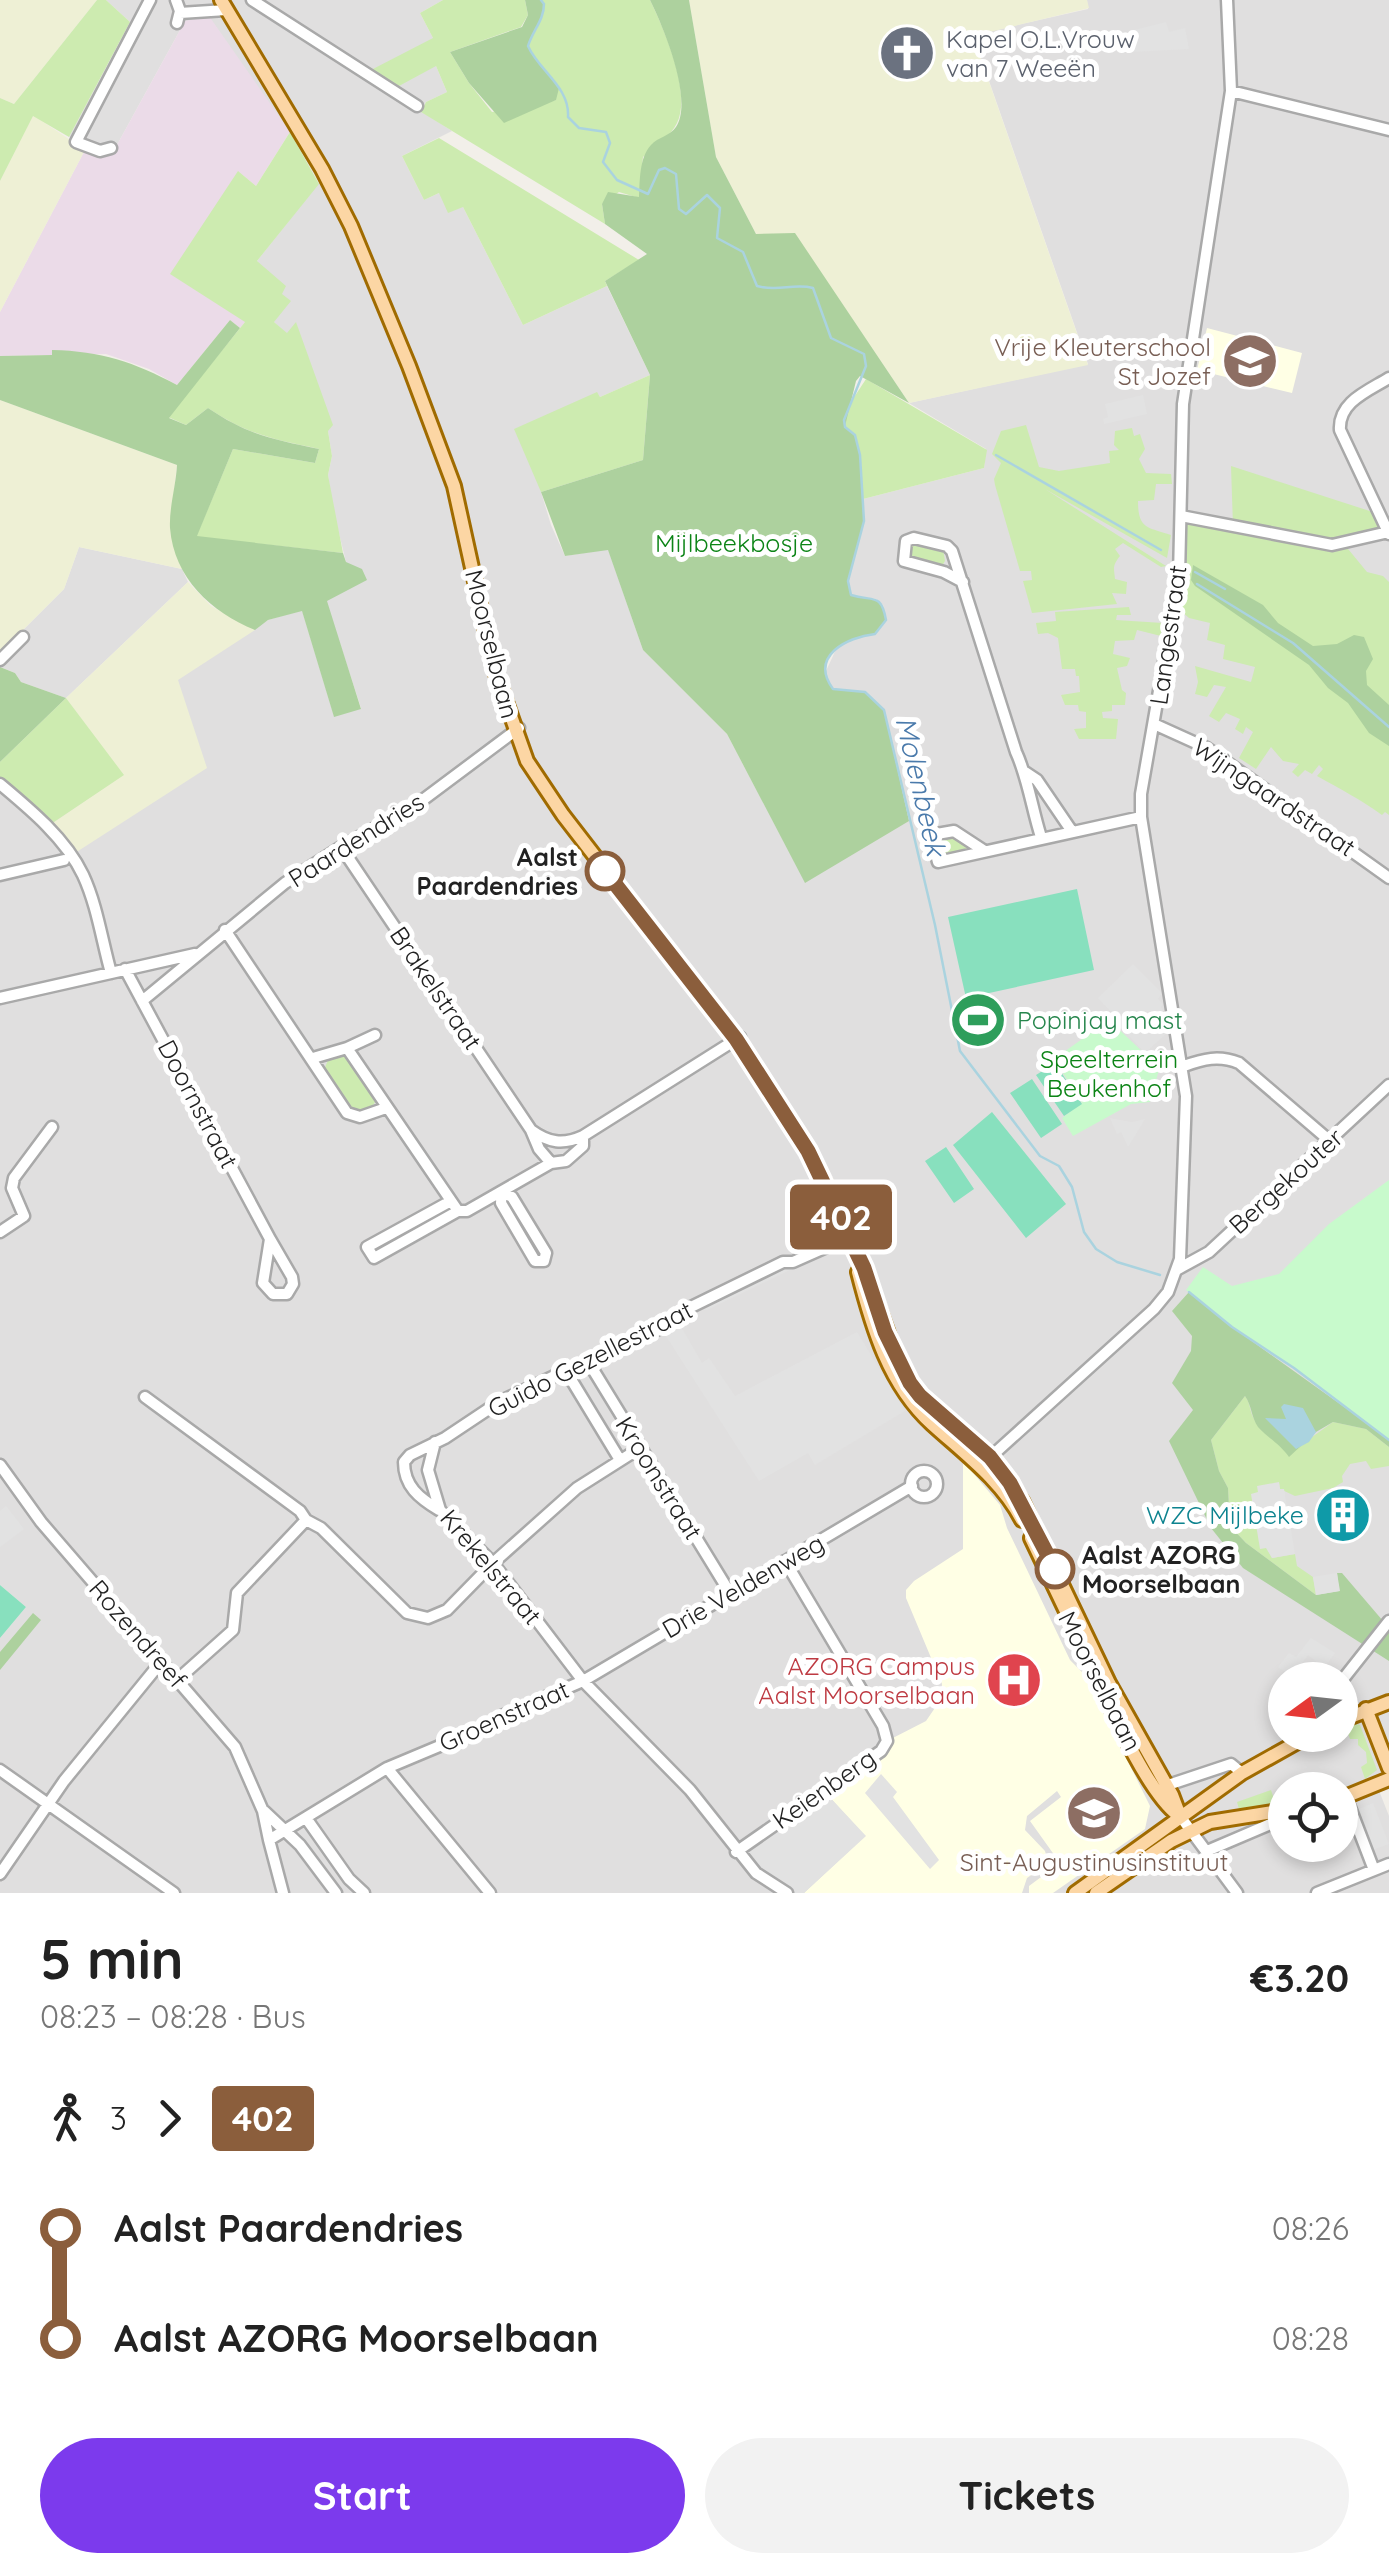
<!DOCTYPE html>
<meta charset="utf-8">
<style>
:root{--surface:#fff;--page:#f2f2f2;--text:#222;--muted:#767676;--accent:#7c3aed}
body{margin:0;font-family:Quicksand,sans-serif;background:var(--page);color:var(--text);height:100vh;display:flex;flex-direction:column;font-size:38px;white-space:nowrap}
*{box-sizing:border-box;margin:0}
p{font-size:32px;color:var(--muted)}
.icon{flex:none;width:55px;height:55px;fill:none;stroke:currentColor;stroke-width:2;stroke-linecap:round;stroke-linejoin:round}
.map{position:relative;height:1893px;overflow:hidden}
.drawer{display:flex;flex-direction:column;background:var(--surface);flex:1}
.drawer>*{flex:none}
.badge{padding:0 20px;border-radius:8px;font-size:35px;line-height:65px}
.needle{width:65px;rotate:255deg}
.buttons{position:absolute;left:1268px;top:1662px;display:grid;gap:20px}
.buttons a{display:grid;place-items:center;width:90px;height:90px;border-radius:50%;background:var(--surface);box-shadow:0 5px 15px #0003;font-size:50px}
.map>.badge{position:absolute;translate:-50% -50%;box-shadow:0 0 0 5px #fff}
.legs{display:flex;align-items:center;gap:15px;height:110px;padding:0 40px;font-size:32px}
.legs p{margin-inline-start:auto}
.head{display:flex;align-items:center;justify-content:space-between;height:170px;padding:0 40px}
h1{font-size:55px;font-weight:700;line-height:75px}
.cta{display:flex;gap:20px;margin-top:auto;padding:20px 40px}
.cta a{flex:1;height:115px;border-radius:60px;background:var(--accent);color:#fff;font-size:40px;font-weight:700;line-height:115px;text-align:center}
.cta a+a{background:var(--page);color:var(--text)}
ul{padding:0 40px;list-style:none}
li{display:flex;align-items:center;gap:35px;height:110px;font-size:38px}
li i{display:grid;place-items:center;width:15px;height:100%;margin:0 12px;background:currentColor}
li i::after{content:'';width:25px;height:25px;margin:-12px;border:8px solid;border-radius:50%;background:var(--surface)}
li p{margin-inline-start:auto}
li:first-child i{background:linear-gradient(#0000 50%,currentColor 0)}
li:last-child i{background:linear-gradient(currentColor 50%,#0000 0)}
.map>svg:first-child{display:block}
.residential{fill:#e0dfdf;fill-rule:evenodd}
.industrial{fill:#ebdbe8}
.education{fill:#ffffe5}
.farmland{fill:#eef0d5}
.grass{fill:#cdebb0}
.forest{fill:#add19e}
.park{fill:#c8facc}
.pitch{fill:#88e0be}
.parking{fill:#e2e2e2}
.water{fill:#aad3df}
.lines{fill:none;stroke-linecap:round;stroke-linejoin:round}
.stream{stroke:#aad3df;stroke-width:2.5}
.minor-casing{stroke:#a9a9a9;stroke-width:15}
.major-casing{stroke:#a06b00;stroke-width:18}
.minor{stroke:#fff;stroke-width:10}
.major{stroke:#fcd6a4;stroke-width:12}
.line-1-casing{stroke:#fff;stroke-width:22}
.line-1{stroke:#8b5e3c;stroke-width:15}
.stop-1-dot{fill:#fff;stroke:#8b5e3c;stroke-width:5}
.labels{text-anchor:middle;stroke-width:10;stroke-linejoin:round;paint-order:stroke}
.worship-label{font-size:25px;fill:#5b616d;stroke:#fff;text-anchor:start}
.education-label{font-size:25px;fill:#785e54;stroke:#fff;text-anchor:end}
.park-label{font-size:25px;fill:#0c8416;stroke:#fff}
.street-label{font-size:25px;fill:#222;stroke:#fff}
.stop-label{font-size:25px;font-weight:bold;fill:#222;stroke:#fff;text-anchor:end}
.leisure-label{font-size:25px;fill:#27864d;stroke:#fff;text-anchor:start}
.culture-label{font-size:25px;fill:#0d838f;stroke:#fff;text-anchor:end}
.health-label{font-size:25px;fill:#be3a42;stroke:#fff;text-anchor:end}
.water-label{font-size:28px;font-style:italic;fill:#4a7aab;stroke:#fff}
</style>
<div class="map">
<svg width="1389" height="1893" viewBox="0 0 1389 1893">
<rect width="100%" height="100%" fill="#f2efe9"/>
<path class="residential" d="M106,0h337l-23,13 13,25 3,28 11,26 -21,10 -5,9 31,20 -50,25 22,44 15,-7 24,14 60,118 84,-39 43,89 -50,22 -3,-4 -56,99 10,33 14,31 43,-7 35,101 84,84 78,148 60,-190 -32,-3 -7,-9v-9l12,-26 14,-8 23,-3 11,-14 -3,-15 -7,-6 -25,-4 -3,-14 16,-60 -1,-22 121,-31 2,-19 -77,-46 179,-39 -115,-329 115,-26 -1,-9h302v1774l-13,9 13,33v77h-1389v-255l26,-31 -26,-22v-806l51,45 127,-145 90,-59 34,-10 32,106 27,-8 -35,-107 20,-39 -13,-53 -5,-34 4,-19 -4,-25 -32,-108 -9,11 -13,-12 7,-28 -24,-33 62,-78 -29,-51 -105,-111 -73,133 -13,1 -30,-18 61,-115zM1285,1680h55v55h-55zM1285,1790h55v55h-55z
M79,547l103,22 6,13 -122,116 -45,-16 -6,-9 -15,-6v-14l64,-64z"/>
<path class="industrial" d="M209,16l81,116 -34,54 -17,-14 7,149 -6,7 -10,-8 -53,65 -28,-16 -43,-15 -106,2v-44l85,-162 14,5 13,-1 73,-133z"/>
<path class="education" d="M1207,328l95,25 -10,40 -95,-23z
M963,1461l37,44 7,23 63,132 15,15 65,131 -5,23 -92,64h-24v-7l31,-23 -30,-42 31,-24 -4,-6 -30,25 -2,14 20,21 2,7 -4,9 -16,11 -5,15h-218l61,-57 -41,-45 63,-50 39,-20 15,-22 1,-15 -36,-86v-8l8,-9 49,-32z"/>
<path class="farmland" d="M0,0h97l-83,104 -14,-6z
M689,0h398l2,8 -116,28 115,329 -179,38 -114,-169h-39l-40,-77z
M33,115l52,35 -85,162v-131z
M0,400l177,65 -7,62 12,42 -103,-22 -15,42 -64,64z
M188,582l23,24 44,24 -77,50 29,88 -132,85 -24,-29 72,-49 -57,-77z"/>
<path class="grass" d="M97,0h9l24,22 -61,115 -36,-21 -33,65v-83l14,6z
M443,0h82l3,15 -7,12 -71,25 19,31 23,29 64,-12c-1,-24 -18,-33 -28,-54 5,-16 16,-26 16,-42l-3,-4h109c14,29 42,92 27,123 -6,13 -23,25 -34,34l-4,41 -20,-6 -17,12 3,20 -184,-112 5,-10 21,-10 -11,-26 -37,20 -28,-16 62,-32 -13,-25z
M290,132l29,52 -62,77 29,25 -4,8 9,7 -17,21 13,11 9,-11 37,103 -5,6 4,25 -4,19 15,78 -147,-16 37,-88 82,14 4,-14c-46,-10 -71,-14 -111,-41l-22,17 -18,-8 77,-95 -75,-48 68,-103 18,15z
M439,138l200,122 -34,21 2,5 -84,39 -60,-118 -15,6 -9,-20 -15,7 -22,-44z
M650,375l-7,85 -102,32 -27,-63 83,-37 3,5z
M866,379l121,71 -3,18 -121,31c-2,-24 2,-56 -18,-72 0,-20 11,-32 21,-48z
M1026,425l13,42 20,4 51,-8 -1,-12 10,-1 -5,-5 1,-14 17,-3 2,8 6,-2 5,15 -6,10 7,14 25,1 1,10h-16l-2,16 -16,1c0,29 10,26 33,34l-4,23 -122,-69 121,77 -5,1 -38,-24 -8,6 5,7c-8,10 -6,12 -5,23l12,3 -1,12 -14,-1 5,11 -85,9 -9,-32 9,-1 -1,-9h-11l-25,-86 -1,-6 7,-16 -9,-9 9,-23z
M1231,466l151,49 6,17 -44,12 23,28 16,4 6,6v233l-4,-3 -3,3c-22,-16 -42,-26 -65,-39l6,-7 -4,-4 -7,9 -7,-4 -7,7 -6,-5 7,-8 -16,-3 -12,-14 -15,22 -17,-11 14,-26 -7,-5 -3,7 -8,-5 5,-10 -14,-6 -7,9 -10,-6 17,-29 -12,-2 -7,12 -12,-3 3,-12 -3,-16 56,16 4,-15 -32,-8 2,-14 -18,-5 3,-17 -21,-5 -9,-8 1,-94 52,10z
M919,543l24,6 2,12 -3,5 -30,-6 -4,-5 2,-10z
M1129,607l2,8h-14l-1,5 47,3 -2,13 -24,-6 -3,10 -19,1 -2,13 17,4 -3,8 -10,2 5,22 4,3 -1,12h-13v6l-10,1 1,6 15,1 -2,20h-37l-5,-10 12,-1v-16l-7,-1 -1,-6h-13l-4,-10 19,-3 -1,-16h-3l-1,-7h-13l-4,-31 -10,-5 -10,1 -2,-11 20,-2 -1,-9z
M66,698l58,77 -73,49 -51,-46v-16z
M953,834l22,16 -28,5 -8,-3v-13z
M339,1055l7,1 28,40 2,5 -5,7 -12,4 -9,-3 -26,-39 4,-10z
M1245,1396c6,8 4,14 9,23 7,16 25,24 40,31l39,-28 33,7 23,18v19l-18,3 -5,-8 -16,3 -8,12 1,6 -10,6 -38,8 -15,-7 -1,-6 -12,65 5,10 23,-4 2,12 16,11 3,18 -70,-52 -16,-17 -2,-38 -9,-17 -8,-31z
M1357,1724l3,1 17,45 -12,9 -4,-12 6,-4 -1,-11 -8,-7v-6h-8l-4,-11z
M1271,1790l5,15 -37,4 -2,-7z"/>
<path class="forest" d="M525,0h16l3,4c0,17 -11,26 -16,42 8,18 21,26 31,42l-3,12 -52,23 -35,-40 -19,-31 72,-25 6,-12z
M650,0h39l27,157 40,77 39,-1 114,170 -49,-27 -4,5 -11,45 10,9 5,20 4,66 -16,60 3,14c22,7 30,-3 35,25l-11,14c-28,3 -66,22 -42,55l32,3 19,18 25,111 -104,62 -78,-149 -84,-84 -35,-100 -43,6 -24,-64 102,-32 7,-85 -45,-94 42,-27 -42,-30 -3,-20 6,-12 31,5c1,-16 0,-39 12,-52 7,-8 19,-9 25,-18 18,-27 -13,-101 -26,-127z
M230,320l10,8 -71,90 17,7 22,-17c40,27 64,31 111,41l-4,14 -82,-14 -36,87 146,17 3,9 16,7 5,11 -40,21 34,108 -27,8 -32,-106 -34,9 -13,10c-44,-18 -81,-52 -85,-102 -1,-20 6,-43 7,-63l-177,-65v-44l52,-1v-5c49,1 82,12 125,35z
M1193,565l70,40 15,18 35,23 24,-2 17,-9 10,2 9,22 -7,12 1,14 22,20v41l-20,-13 -21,-30 -20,-15 -19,-23 -114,-79 -4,-6z
M0,667l15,6 6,9 45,16 -66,64z
M1189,1292l43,35 157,112v8l-23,-18 -33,-7 -17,10 -27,25c-9,-13 -21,-19 -31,-30 -7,-10 -6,-21 -13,-31l-34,44 8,31 9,17 2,38 16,17 70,52 23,-4 -2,-18h5l47,55v33l-146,-93 -32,-40 -42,-87 24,-31 -21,-27 19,-32 1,-15 -20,-25z
M33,1613l8,7 -41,50v-18z"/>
<path class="park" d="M1109,1020l37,35 16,4 -12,43 -19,2 -58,32 -11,-18 20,-15 -28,-44z
M1389,1180v260l-95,-72 -62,-41 -46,-37 17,-23 29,19 47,-12 50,-50z"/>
<path class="pitch" d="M1077,889l17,81 -128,28 -18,-81z
M1055,1063l27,41 -18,12 -28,-41z
M1032,1079l30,45 -21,14 -31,-45z
M992,1112l74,92 -40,34 -73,-93z
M946,1147l28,42 -20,14 -29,-42z
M0,1585l26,22 -26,31z"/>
<path class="parking" d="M1166,22l3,10 16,-4 4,21 -58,3 -1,-21z
M1143,395l4,19 -43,10 -1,-5 5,-2 -3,-13z
M1133,964l29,29 -4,6 5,5 -2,3 6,14 -4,4 6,6 -24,22 -33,-35 2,-3 -16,-17z
M1110,1118l22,4 13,-3 -17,28 -7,-15 -4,2z
M781,1267l13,1 -87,42 -12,-2z
M680,1325l22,38 7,-5 26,38 122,-64 48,79 -90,54 -7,-12 -49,28 -95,-148z
M1279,1482l1,7h4l11,65 -23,4 -6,-10 -6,1 -9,-55 7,-2 -1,-6z
M6,1506l18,23 -24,18v-36z
M1337,1573l3,18 -24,4 -3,-18z
M1311,1638l24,15 -11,15 -16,-13 -16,22 -14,-10 11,-14 7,4z
M881,1774l16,18 -4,5 46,63 -9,9 -65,-76z
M824,1791l42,45 -62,57h-17l-51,-41z
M1373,1803l16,41 -17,6 -15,-40z"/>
<path class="water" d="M1284,1404l19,4 13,24 -7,10 -13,7 -31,-31 21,1 -5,-12z"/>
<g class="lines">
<path class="stream" d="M541,0l3,4c0,16 -11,26 -16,42 11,25 42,41 40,71l11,11 27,4 4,11 -7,19 14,18 31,14 11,-24 6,-2 11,6 3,35 7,5 21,-19 13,13 -3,30 26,14 14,34c20,6 37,-3 56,2l18,50 33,16 2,12 -22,54 1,7 10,8 5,20 4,66 -16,60 3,14c22,7 30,-3 35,25l-11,14c-28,3 -66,22 -42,55l32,3 19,18 51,215 25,126 80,105 19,10 13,21 12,45 12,17 21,13 43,13
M996,455l165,95
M1195,572l30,17
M1197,584l96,59 96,84
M1189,1292l43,35 62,41 95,72"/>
<g class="minor-casing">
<path id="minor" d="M176,0l4,11 -3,12
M252,0l165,106
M180,13l46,-3
M1231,91l158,39
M111,148l-11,3 -24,-9 74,-142
M1389,378c-21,13 -51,24 -49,52l49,104
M1181,516l151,29 56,-13
M963,582l-19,-10 -40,-11 2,-20 8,-3 33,8 5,5 64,201c12,26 16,57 25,85
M0,660l23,-23
M1154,724l53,24 182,130
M1025,772l12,8 34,50
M0,784c30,25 66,55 83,91 14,30 19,66 28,98
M341,847l190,283c18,13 32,15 52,6l157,-99
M983,850l-29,-19 -23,4 7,27 203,-45
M0,875l64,-15
M225,930l122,183 13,4 26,-9
M125,969l145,270
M0,998l195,-44
M142,1001l143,-118 56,-36 75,-42 103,-77
M347,1048l28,-13
M313,1058l34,-10 111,163h9l84,-48 15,-2 17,-15v-10
M1184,1066c19,-7 35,-11 55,-3l91,78
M531,1130l8,19 12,14
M502,1192l10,5 34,56 -2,8h-9l-34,-58z
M449,1202l-82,45 7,11 84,-47
M0,1232l24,-16 -12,-28 2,-10 38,-51
M270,1239l22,38 1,7 -6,10h-14l-10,-11z
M1178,1269l31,-17 180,-167
M589,1363l141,230
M566,1371l54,89
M145,1397l155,114 6,9 15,8 86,85 21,5 19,-8 46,-47 84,-75 63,-40
M435,1442l-7,28 12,40 53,53 90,118 329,-195
M985,1462l169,-153 14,-17 12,-33 6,-163 -45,-279v-23l38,-218 4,-172 48,-313 -4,-91
M0,1465l41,57 194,225 28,64 6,29
M911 1484a13 13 0 1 1 26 0a13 13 0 1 1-26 0Z
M439,1510c-20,-12 -35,-24 -35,-48l6,-7 35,-17 54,-36 83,-39h7l90,-44 10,-11 94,-46h10l61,-27
M177,1680l56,-50 4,-37 69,-73
M1340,1683l49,-62
M387,1768l103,125
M0,1770l174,123
M1165,1786l66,-22 11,9
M1346,1797l28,73
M264,1811l36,34 36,48
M1180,1816l57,77
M306,1818l43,61 15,14
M1207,1851l68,-29 5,-11
M736,1852l145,-101 6,-10 -4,-15 -98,-165
M0,1874l64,-93 97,-119
M283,1893l-14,-53 118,-72 105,-44 5,-6 86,-37 107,109 66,83 31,20
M1317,1893l72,-29"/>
</g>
<g class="major-casing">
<path id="major" d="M221,0l101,169 29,57 58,140 45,120 40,182 33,93 36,54 173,224 36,54 55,93 37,82 36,98 19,30 71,61 32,44 87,182 63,112 8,21
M858,1272c14,55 31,113 74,152 33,30 69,56 90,96
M1031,1538l43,90
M1093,1669c17,37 54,123 85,146
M1366,1709l23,59
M1340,1721l49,-19
M1340,1799l49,-20
M1075,1893l167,-120 68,-38
M1096,1893l75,-52 39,-19 75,-12"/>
</g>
<use href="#minor" class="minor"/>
<use href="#major" class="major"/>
</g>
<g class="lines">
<g class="line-1-casing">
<path id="line-1" d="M605,871l131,168 72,112 56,117 21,64 25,51 10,13 70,61 20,26 45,86"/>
</g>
<use href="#line-1" class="line-1"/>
</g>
<defs>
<g id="church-disc" transform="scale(2.875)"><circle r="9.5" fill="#6b7280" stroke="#fff"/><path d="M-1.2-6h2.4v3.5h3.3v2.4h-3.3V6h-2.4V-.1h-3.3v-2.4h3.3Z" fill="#fff"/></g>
<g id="school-disc" transform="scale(2.875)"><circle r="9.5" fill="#8d6e63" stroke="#fff"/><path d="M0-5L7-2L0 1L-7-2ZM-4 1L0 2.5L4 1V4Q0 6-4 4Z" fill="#fff"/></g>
<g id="stadium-disc" transform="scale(2.875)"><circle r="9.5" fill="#2e9e5b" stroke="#fff"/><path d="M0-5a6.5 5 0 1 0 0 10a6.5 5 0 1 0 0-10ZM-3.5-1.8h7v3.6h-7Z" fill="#fff"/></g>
<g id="building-disc" transform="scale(2.875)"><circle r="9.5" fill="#0f9aa8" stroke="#fff"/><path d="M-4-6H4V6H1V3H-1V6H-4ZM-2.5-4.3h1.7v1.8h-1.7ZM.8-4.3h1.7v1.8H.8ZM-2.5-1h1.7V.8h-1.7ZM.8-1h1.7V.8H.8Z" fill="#fff"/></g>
<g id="hospital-disc" transform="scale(2.875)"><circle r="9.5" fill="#e0444e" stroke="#fff"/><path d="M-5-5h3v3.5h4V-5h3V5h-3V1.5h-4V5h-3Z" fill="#fff"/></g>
</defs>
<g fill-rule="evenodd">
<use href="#church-disc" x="907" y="53"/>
<use href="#school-disc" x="1250" y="361"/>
<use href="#stadium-disc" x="978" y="1020"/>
<use href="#building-disc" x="1343" y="1515"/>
<use href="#hospital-disc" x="1014" y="1680"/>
<use href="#school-disc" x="1094" y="1813"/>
</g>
<g class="stop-1-dot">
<circle cx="605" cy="871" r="18"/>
<circle cx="1055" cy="1569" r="18"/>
</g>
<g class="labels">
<g class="worship-label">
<text x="946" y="48">Kapel O.L.Vrouw<tspan x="946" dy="29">van 7 Weeën</tspan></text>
</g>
<g class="education-label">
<text x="1211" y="356">Vrije Kleuterschool<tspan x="1211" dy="29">St Jozef</tspan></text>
<text x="1094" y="1871" text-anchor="middle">Sint-Augustinusinstituut</text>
</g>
<g class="park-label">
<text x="734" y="552">Mijlbeekbosje</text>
<text x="1109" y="1068">Speelterrein<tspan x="1109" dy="29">Beukenhof</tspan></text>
</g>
<g class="street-label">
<text transform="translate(1168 635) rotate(-82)" y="9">Langestraat</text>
<text transform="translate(492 644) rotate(76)" y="9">Moorselbaan</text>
<text transform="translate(1274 797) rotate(34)" y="9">Wijngaardstraat</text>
<text transform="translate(356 840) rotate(-32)" y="9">Paardendries</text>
<text transform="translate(436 988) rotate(56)" y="9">Brakelstraat</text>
<text transform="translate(198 1104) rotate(62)" y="9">Doornstraat</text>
<text transform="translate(1286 1181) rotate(-42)" y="9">Bergekouter</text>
<text transform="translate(590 1359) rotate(-27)" y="9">Guido Gezellestraat</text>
<text transform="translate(659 1478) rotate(58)" y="9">Kroonstraat</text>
<text transform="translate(491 1567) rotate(50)" y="9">Krekelstraat</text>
<text transform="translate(743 1586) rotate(-30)" y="9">Drie Veldenweg</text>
<text transform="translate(138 1634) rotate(49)" y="9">Rozendreef</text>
<text transform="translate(1100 1681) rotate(63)" y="9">Moorselbaan</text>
<text transform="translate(504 1716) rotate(-24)" y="9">Groenstraat</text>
<text transform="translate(824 1789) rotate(-35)" y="9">Keienberg</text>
</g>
<g class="stop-label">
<text x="578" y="866">Aalst<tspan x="578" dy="29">Paardendries</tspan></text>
<text x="1082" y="1564" text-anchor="start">Aalst AZORG<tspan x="1082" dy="29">Moorselbaan</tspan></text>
</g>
<g class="leisure-label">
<text x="1017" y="1029">Popinjay mast</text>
</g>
<g class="culture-label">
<text x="1304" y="1524">WZC Mijlbeke</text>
</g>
<g class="health-label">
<text x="975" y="1675">AZORG Campus<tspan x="975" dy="29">Aalst Moorselbaan</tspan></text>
</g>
<g class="water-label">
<text transform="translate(921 786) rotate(77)" y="10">Molenbeek</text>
</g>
</g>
</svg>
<div class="buttons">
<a><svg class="needle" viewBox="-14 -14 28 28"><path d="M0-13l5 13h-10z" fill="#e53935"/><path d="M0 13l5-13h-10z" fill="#767676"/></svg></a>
<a><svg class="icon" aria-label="locate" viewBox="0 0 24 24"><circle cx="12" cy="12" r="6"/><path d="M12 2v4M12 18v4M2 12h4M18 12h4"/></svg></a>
</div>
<b class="badge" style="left:841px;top:1217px;background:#8b5e3c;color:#fff">402</b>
</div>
<section class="drawer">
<div class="head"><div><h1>5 min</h1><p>08:23 – 08:28 · Bus</p></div><b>€3.20</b></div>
<div class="legs"><svg class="icon" aria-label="walk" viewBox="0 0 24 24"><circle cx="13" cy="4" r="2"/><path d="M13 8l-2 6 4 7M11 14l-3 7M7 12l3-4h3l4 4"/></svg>3<svg class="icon" aria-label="forward" viewBox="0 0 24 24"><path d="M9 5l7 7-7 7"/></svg><b class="badge" style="background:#8b5e3c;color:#fff">402</b></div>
<ul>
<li><i style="color:#8b5e3c"></i><b>Aalst Paardendries</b><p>08:26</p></li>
<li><i style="color:#8b5e3c"></i><b>Aalst AZORG Moorselbaan</b><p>08:28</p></li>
</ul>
<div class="cta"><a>Start</a><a>Tickets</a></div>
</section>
